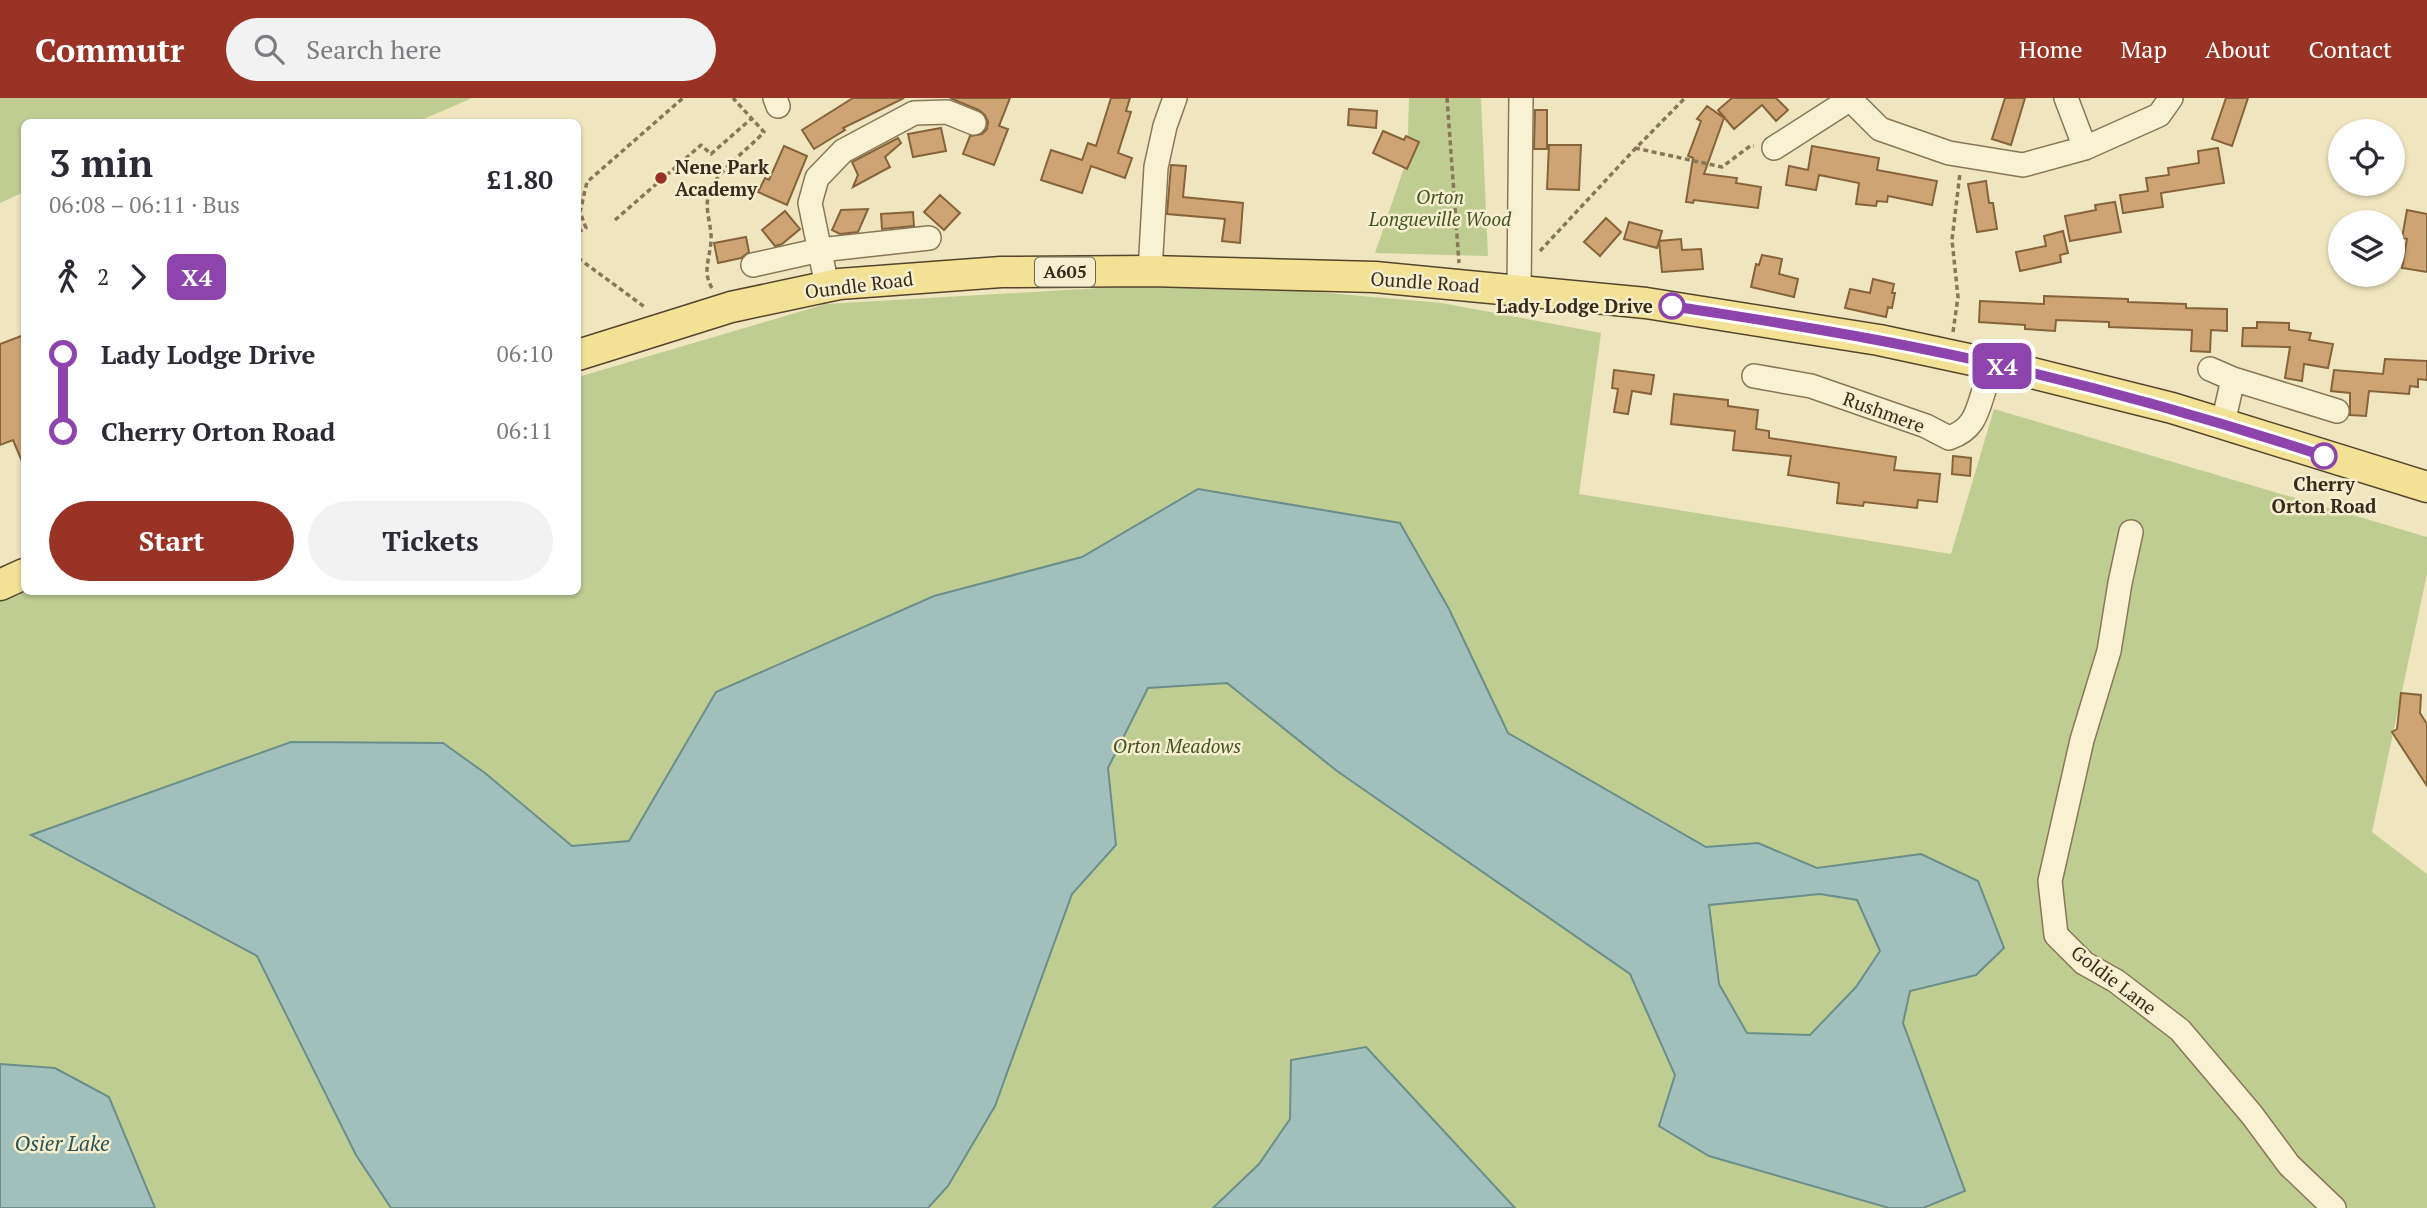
<!DOCTYPE html>
<meta charset="utf-8">
<style>
:root{--surface:#fff;--page:#f2f2f3;--text:#2b2b33;--muted:#7c7c81;--accent:#983326}
body{margin:0;font-family:"PT Serif",serif;background:var(--page);color:var(--text);height:100vh;display:flex;flex-direction:column;font-size:26px;white-space:nowrap}
*{box-sizing:border-box;margin:0}
p{font-size:23px;color:var(--muted)}
.icon{flex:none;width:38px;height:38px;fill:none;stroke:currentColor;stroke-width:2;stroke-linecap:round;stroke-linejoin:round}
.map{position:relative;flex:1;overflow:hidden}
.sheet{position:absolute;left:21px;top:21px;width:560px;height:476px;display:flex;flex-direction:column;background:var(--surface);border-radius:10px;box-shadow:0 2px 5px #0004}
.sheet>*{flex:none}
.badge{padding:0 14px;border-radius:10px;font-size:24px;line-height:46px}
.buttons{position:absolute;left:2328px;top:21px;display:grid;gap:14px}
.buttons a{display:grid;place-items:center;width:77px;height:77px;border-radius:50%;background:var(--surface);box-shadow:0 2px 5px #0004;font-size:35px}
.map>.badge{position:absolute;translate:-50% -50%;box-shadow:0 0 0 4px #fff}
.legs{display:flex;align-items:center;gap:10px;height:77px;padding:0 28px;font-size:23px}
.legs p{margin-inline-start:auto}
.headline{display:flex;align-items:center;justify-content:space-between;height:119px;padding:0 28px}
h1{font-size:38px;font-weight:700;line-height:52px}
.button{display:flex;gap:14px;margin-top:auto;padding:14px 28px}
.button a{flex:1;height:80px;border-radius:42px;background:var(--accent);color:#fff;font-size:28px;font-weight:700;line-height:80px;text-align:center}
.button a+a{background:var(--page);color:var(--text)}
ul{padding:0 28px;list-style:none}
li{display:flex;align-items:center;gap:24px;height:77px;font-size:26px}
li i{display:grid;place-items:center;width:10px;height:100%;margin:0 9px;background:currentColor}
li i::after{content:'';width:18px;height:18px;margin:-9px;border:5px solid;border-radius:50%;background:var(--surface)}
li p{margin-inline-start:auto}
li:first-child i{background:linear-gradient(#0000 50%,currentColor 0)}
li:last-child i{background:linear-gradient(currentColor 50%,#0000 0)}
header{display:flex;align-items:center;gap:42px;box-sizing:border-box;height:98px;padding:0 35px;background:var(--accent);color:#fff}
header strong{font-size:33px}
nav{display:flex;gap:38px;margin-inline-start:auto;font-size:24px}
.search{width:490px;height:63px;background:var(--page);display:flex;align-items:center;gap:18px;box-sizing:border-box;padding:0 24px;border-radius:38px;color:var(--muted);font-size:26px}
.map>svg:first-child{display:block}
.green{fill:#bfcd93}
.water{fill:#a2c0bb;stroke:#6a8e89;stroke-width:2;fill-rule:evenodd}
.building{fill:#cea474;stroke:#87633c;stroke-width:2}
.lines{fill:none;stroke-linecap:round;stroke-linejoin:round}
.minor-casing{stroke:#887757;stroke-width:26}
.major-casing{stroke:#55442c;stroke-width:33}
.path{stroke:#887757;stroke-width:3.5;stroke-dasharray:5 3.5;stroke-linecap:butt}
.minor{stroke:#f9f2d2;stroke-width:23}
.major{stroke:#f3e195;stroke-width:30}
.line-1-casing{stroke:#fff;stroke-width:16}
.line-1{stroke:#8e44ad;stroke-width:10}
.poi-dot{fill:#983326;stroke:#f6efcf;stroke-width:2.5}
.stop-1-dot{fill:#fff;stroke:#8e44ad;stroke-width:3.5}
.labels{text-anchor:middle;stroke-width:5;stroke-linejoin:round;paint-order:stroke}
.shield{fill:#f6efcf;stroke:#706652;stroke-width:2}
.shield-label{font-size:18px;font-weight:bold;fill:#372c1c}
.poi-label{font-size:19px;font-weight:bold;fill:#372c1c;stroke:#f6efcf;text-anchor:start}
.park-label{font-size:19px;font-style:italic;fill:#415422;stroke:#f6efcf}
.street-label{font-size:19px;fill:#372c1c;stroke:#f6efcf}
.stop-label{font-size:19px;font-weight:bold;fill:#372c1c;stroke:#f6efcf;text-anchor:end}
.water-label{font-size:21px;font-style:italic;fill:#2b5457;stroke:#f6efcf}
</style>
<header>
<strong>Commutr</strong>
<div class="search"><svg class="icon" aria-label="search" viewBox="0 0 24 24"><circle cx="10" cy="10" r="6"/><path d="M15 15l6 6"/></svg>Search here</div>
<nav><a>Home</a><a>Map</a><a>About</a><a>Contact</a></nav>
</header>
<div class="map">
<svg width="2427" height="1110" viewBox="0 0 2427 1110">
<rect width="100%" height="100%" fill="#efe6bf"/>
<path class="green" d="M0,0h472l-55,24h-393v70l-24,11z
M1409,0h72l7,158 -113,-3 32,-94z
M1202,184l240,21 159,30 -22,161 372,60 43,-145 433,128v37l-55,258 55,42v334h-2427v-608l24,-11v3h554v-215l248,-73z"/>
<path class="water" d="M1198,391l202,34 49,86 59,124 198,114 52,-4 59,25 104,-14 57,27 26,67 -28,27 -66,16 -7,32 62,168 -42,17h-34l-180,-52 -50,-30 16,-51 -45,-101 -293,-203 -110,-88 -79,5 -40,80 8,77 -44,49 -77,212 -47,80 -20,22h-537l-35,-53 -99,-199 -226,-121 260,-93 152,1 42,30 87,73 57,-5 87,-149 218,-96 148,-39zM1820,796l37,6 23,51 -24,36 -46,48 -63,-2 -28,-49 -10,-79z
M1366,949l149,161h-302l46,-44 31,-45 1,-59z
M0,966l55,4 54,29 46,111h-155z"/>
<path class="building" d="M853,0h51l-61,30 2,2 -31,19 -12,-19z
M950,0h60l-11,28 9,3 -14,36 -31,-11 7,-18 12,-2 5,-5 1,-7 -3,-7 -6,-5z
M1111,0h19l-4,13 5,1 -13,41 14,5 -7,20 -34,-12 -9,27 -41,-13 10,-30 31,10 6,-17 8,3z
M1732,0h44l12,12 -12,11 -14,-16 -28,24 -16,-19z
M2005,0h20l-14,47 -19,-6z
M2226,0h22l-16,48 -20,-7z
M1707,8l17,12 -20,56 33,4 -1,5 25,4 -3,21 -64,-8 -1,3 -7,-1 7,-44 -5,-2 13,-35 -4,-2z
M1349,11l28,2 -1,17 -28,-3z
M1535,12h12v39h-13z
M941,30l5,23 -33,6 -5,-23z
M1383,33l21,9 2,-4 13,6 -12,27 -34,-16z
M898,40l3,5 -16,14 5,10 -37,20 5,-12 -6,-13z
M1549,47h32l-2,45 -32,-1z
M784,48l23,10 -20,49 -29,-13 7,-14 4,2z
M1812,48l67,12 -2,12 60,11 -5,24 -44,-9 -1,6 -10,-1 -1,5 -20,-2 3,-21 -40,-8 -3,15 -30,-5 3,-19 19,4z
M2218,50l6,35 -63,10 2,14 -40,6 -3,-18 28,-4 -2,-13 23,-3 -1,-7 31,-5 -1,-12z
M1171,67l15,1 -3,31 60,6 -3,40 -18,-2 3,-22 -58,-5z
M1986,83l3,22h4l4,26 -20,3 -9,-48z
M940,97l20,18 -16,17 -20,-18z
M2115,104l6,30 -51,9 -5,-25 31,-6 -1,-5z
M868,111l-10,23 -18,2 -8,-4 9,-20z
M2407,112l20,4v58l-25,-4 5,-29 -5,-1z
M785,113l15,18 -18,15 -7,2 -13,-16z
M913,114l1,14 -32,3 -1,-15z
M1606,120l15,14 -21,24 -16,-14z
M1629,124l33,9 -5,17 -33,-9z
M2063,133l5,22 -8,2 1,7 -41,9 -4,-19 30,-6 -2,-10z
M746,139l3,15 -8,6 -23,5 -4,-20z
M1681,141l1,11 19,-1 2,20 -41,3 -3,-31z
M1762,157l20,4 -3,15 19,5 -4,18 -43,-10 5,-23 3,1z
M1873,181l21,5 -2,9h3l-3,15 -4,-1 -2,10 -41,-9 5,-19 20,4z
M2044,198l84,3v3l58,2v4l41,1v22l-16,-1 -1,22 -19,-1 1,-21 -83,-3v-5l-53,-2 -1,11 -30,-2v-4l-46,-3 1,-21 64,3z
M2257,224l32,1v7l22,3 -2,7 24,4 -5,24 -24,-4 -2,17 -17,-3 5,-31 -48,-1 1,-18h14z
M24,237v131l-11,-26 -13,5v-101z
M2385,261l42,2v19l-9,-1v8l-8,-1 -1,8 -40,-3 -3,25 -16,-1v-22l-19,-2 3,-21 49,4z
M1614,272l40,5 -3,19 -19,-3 -4,23 -14,-2 4,-23 -6,-1z
M1674,296l54,6v6l30,4 -2,19 13,2v7l127,19 -2,13 46,4 -3,28 -19,-2 -1,8 -53,-6 -1,4 -26,-3 2,-20 -51,-8 3,-19 -58,-6 2,-19 -64,-7z
M1953,358l18,2 -1,18 -18,-2z
M2401,595l20,2 -1,18 7,11v62l-35,-54 5,-3z"/>
<g class="lines">
<g class="minor-casing">
<path id="minor" d="M775,0l3,8
M2066,0l19,50
M1851,2l29,29 69,24 74,12 62,-17 74,-33 12,-17
M1774,50l78,-50
M753,167l67,-15 109,-12
M1150,173l6,-104 9,-41 10,-28
M827,188l-17,-83 7,-25 26,-27 71,-38 33,-1 27,11
M1519,192l2,-192
M2210,271l23,10
M1754,278l57,10 115,40 23,12c26,-9 28,-26 36,-51
M2223,325l10,-44 104,32
M2131,434l-11,51 -11,68 -27,89 -32,141 6,54 28,28 32,18 64,49 72,85 37,50 45,43"/>
</g>
<g class="major-casing">
<path id="major" d="M578,257l153,-48 108,-23 162,-12 149,-1 225,6 271,26 233,37 145,31 148,37 255,79
M0,487l24,-11"/>
</g>
<path class="path" d="M1447,0l12,165
M1635,50l87,19 28,-21h4
M615,122l86,-75 10,9 41,-36
M578,134l8,-4 -6,-16 7,-30 96,-84
M1540,153l93,-100 52,-53
M578,160l68,50
M712,190c-10,-16 -2,-30 -1,-47 1,-15 -6,-29 -3,-44 4,-23 40,-47 56,-65l-31,-34
M1953,234l5,-35 -6,-57 8,-67"/>
<use href="#minor" class="minor"/>
<use href="#major" class="major"/>
</g>
<g class="lines">
<g class="line-1-casing">
<path id="line-1" d="M1672,208c69,11 137,21 205,34 151,28 301,68 447,116"/>
</g>
<use href="#line-1" class="line-1"/>
</g>
<circle class="poi-dot" cx="661" cy="80" r="7"/>
<g class="stop-1-dot">
<circle cx="1672" cy="208" r="12"/>
<circle cx="2324" cy="358" r="12"/>
</g>
<g class="labels">
<rect class="shield" x="1035" y="159.5" width="60" height="29" rx="5"/>
<g class="shield-label">
<text x="1065" y="180">A605</text>
</g>
<g class="poi-label">
<text x="675" y="76">Nene Park<tspan x="675" dy="22">Academy</tspan></text>
</g>
<g class="park-label">
<text x="1440" y="106">Orton<tspan x="1440" dy="22">Longueville Wood</tspan></text>
<text x="1177" y="655">Orton Meadows</text>
</g>
<g class="street-label">
<text transform="translate(1425 184) rotate(4)" y="7">Oundle Road</text>
<text transform="translate(859 187) rotate(-7)" y="7">Oundle Road</text>
<text transform="translate(1884 314) rotate(20)" y="7">Rushmere</text>
<text transform="translate(2114 882) rotate(37)" y="7">Goldie Lane</text>
</g>
<g class="stop-label">
<text x="1653" y="215">Lady Lodge Drive</text>
<text x="2324" y="393" text-anchor="middle">Cherry<tspan x="2324" dy="22">Orton Road</tspan></text>
</g>
<g class="water-label">
<text x="62" y="1053">Osier Lake</text>
</g>
</g>
</svg>
<div class="buttons">
<a><svg class="icon" aria-label="locate" viewBox="0 0 24 24"><circle cx="12" cy="12" r="6"/><path d="M12 2v4M12 18v4M2 12h4M18 12h4"/></svg></a>
<a><svg class="icon" aria-label="layers" viewBox="0 0 24 24"><path d="M12 4l9 5-9 5-9-5zM3 14l9 5 9-5"/></svg></a>
</div>
<b class="badge" style="left:2002px;top:268px;background:#8e44ad;color:#fff">X4</b>
<section class="sheet">
<div class="headline"><div><h1>3 min</h1><p>06:08 – 06:11 · Bus</p></div><b>£1.80</b></div>
<div class="legs"><svg class="icon" aria-label="walk" viewBox="0 0 24 24"><circle cx="13" cy="4" r="2"/><path d="M13 8l-2 6 4 7M11 14l-3 7M7 12l3-4h3l4 4"/></svg>2<svg class="icon" aria-label="forward" viewBox="0 0 24 24"><path d="M9 5l7 7-7 7"/></svg><b class="badge" style="background:#8e44ad;color:#fff">X4</b></div>
<ul>
<li><i style="color:#8e44ad"></i><b>Lady Lodge Drive</b><p>06:10</p></li>
<li><i style="color:#8e44ad"></i><b>Cherry Orton Road</b><p>06:11</p></li>
</ul>
<div class="button"><a>Start</a><a>Tickets</a></div>
</section>
</div>
